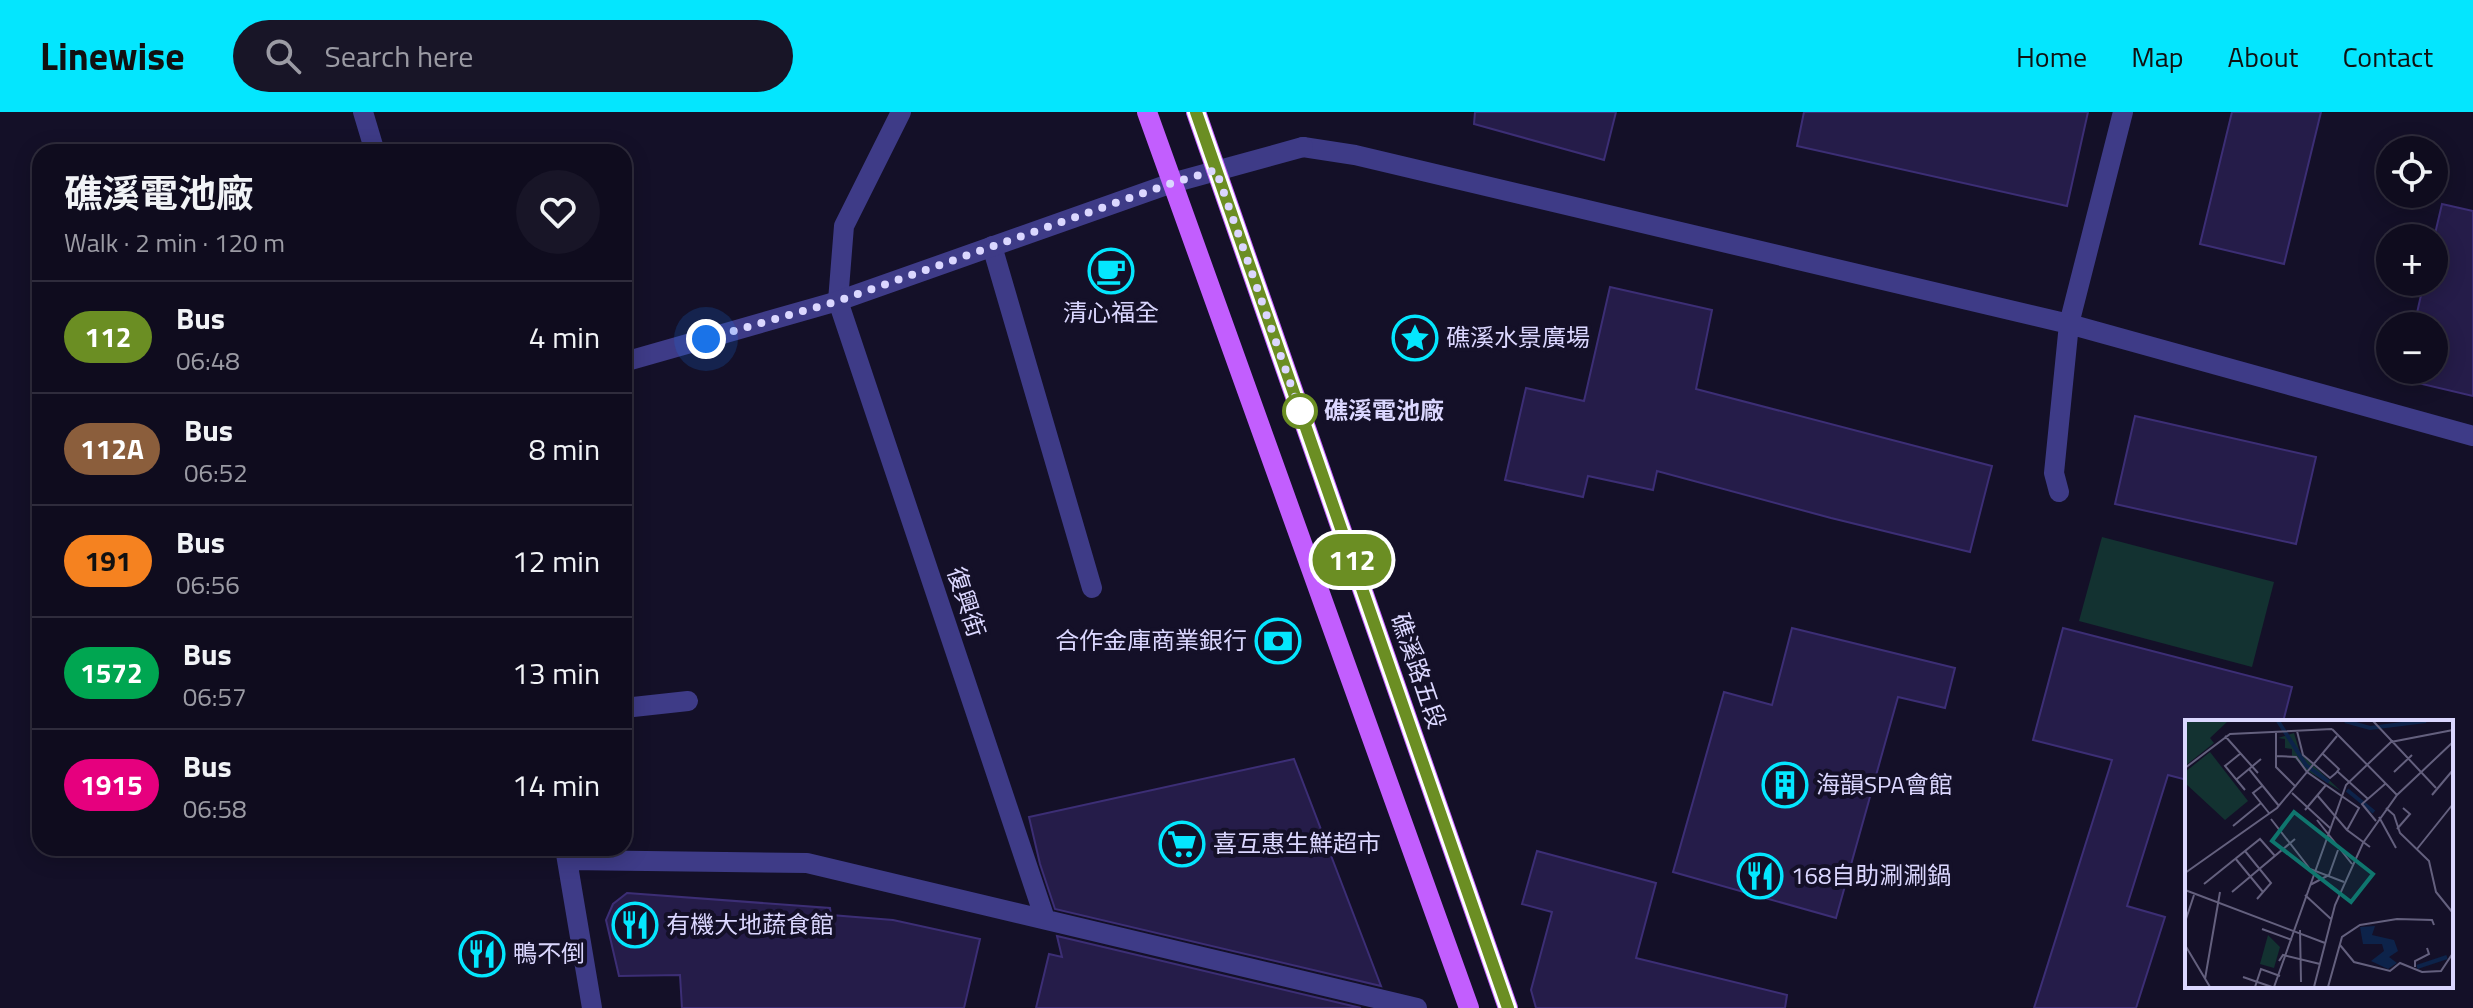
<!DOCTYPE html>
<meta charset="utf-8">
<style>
:root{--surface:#0f0c1e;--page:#181527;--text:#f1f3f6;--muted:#9b9ba4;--line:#2f2c3c;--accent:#04e6fe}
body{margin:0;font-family:"Titillium Web","Noto Sans TC",sans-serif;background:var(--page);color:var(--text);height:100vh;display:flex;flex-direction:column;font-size:30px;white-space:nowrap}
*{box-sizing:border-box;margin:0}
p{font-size:26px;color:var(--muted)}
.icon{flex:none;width:44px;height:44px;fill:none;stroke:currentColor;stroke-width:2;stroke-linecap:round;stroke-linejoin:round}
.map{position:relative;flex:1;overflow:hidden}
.side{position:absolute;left:32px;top:32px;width:600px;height:712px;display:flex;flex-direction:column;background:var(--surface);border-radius:24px;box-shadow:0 4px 20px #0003,0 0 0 2px var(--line)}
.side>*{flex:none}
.badge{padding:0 16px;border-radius:26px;font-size:28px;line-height:52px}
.controls{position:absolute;left:2376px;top:24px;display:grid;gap:16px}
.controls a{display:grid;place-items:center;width:72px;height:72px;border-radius:50%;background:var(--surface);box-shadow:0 4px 20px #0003,0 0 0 2px var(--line);font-size:40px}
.you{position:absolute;width:40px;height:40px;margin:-20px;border:6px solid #fff;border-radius:50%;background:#1a73e8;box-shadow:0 0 0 12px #1a73e833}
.map>.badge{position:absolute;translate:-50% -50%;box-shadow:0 0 0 4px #fff}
.round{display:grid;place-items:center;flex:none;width:84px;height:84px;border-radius:42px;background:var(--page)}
.overview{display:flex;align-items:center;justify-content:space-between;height:136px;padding:0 32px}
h1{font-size:38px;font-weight:700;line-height:60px}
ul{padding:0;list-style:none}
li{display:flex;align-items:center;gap:24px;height:112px;padding:0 32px;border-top:2px solid var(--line)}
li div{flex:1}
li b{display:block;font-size:30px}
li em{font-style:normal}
li .badge{min-width:88px;font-weight:700;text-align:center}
header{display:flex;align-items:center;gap:48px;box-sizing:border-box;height:112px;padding:0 40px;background:var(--accent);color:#111}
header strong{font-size:38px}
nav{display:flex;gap:44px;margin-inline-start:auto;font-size:28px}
.search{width:560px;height:72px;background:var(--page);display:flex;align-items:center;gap:20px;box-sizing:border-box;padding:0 28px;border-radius:44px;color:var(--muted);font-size:30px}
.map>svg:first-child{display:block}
.green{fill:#133231}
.building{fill:#251c49;stroke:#3c2e75;stroke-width:2}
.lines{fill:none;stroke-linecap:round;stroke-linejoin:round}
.service{stroke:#3e3b87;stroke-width:20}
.minor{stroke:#3e3b87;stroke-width:20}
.primary{stroke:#c25efe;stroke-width:20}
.line-casing{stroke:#fff;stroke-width:18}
.line{stroke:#6b8e23;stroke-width:12}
.walk{stroke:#dbd7ff;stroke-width:8;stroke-dasharray:0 14.4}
.stop-dot{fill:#fff;stroke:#6b8e23;stroke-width:4}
.labels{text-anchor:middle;stroke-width:8;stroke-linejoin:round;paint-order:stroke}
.poi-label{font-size:24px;fill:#dbd7ff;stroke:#141028;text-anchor:start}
.stop-label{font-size:24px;font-weight:bold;fill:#dbd7ff;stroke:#141028;text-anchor:start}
.street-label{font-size:24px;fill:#dbd7ff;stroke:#141028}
.inset-river{fill:none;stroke:#0d234a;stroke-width:4}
.inset-road{fill:none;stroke:#64607e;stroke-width:2}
.view{fill:#0f766e;fill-opacity:0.15;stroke:#0f766e;stroke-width:4}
.inset-edge{fill:none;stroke:#dbd7ff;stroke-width:4}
</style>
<header>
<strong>Linewise</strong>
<div class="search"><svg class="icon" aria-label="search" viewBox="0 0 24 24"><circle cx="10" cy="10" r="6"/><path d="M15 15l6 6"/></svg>Search here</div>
<nav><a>Home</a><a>Map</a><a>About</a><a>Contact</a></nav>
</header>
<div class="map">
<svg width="2473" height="896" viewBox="0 0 2473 896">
<rect width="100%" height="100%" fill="#141028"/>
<path class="green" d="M2102,425l172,45 -22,85 -173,-46z"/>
<path class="building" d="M1475,0h141l-12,48 -130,-36z
M1804,0h284l-21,94 -270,-60z
M2232,0h89l-37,152 -84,-20z
M2442,92l31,7v185l-72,-17 2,-9h31v-44h-20l10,-44h10v-44z
M1610,175l102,23 -16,79 296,77 -22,86 -139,-34 -174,-47 -4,19 -65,-14 -5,21 -78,-17 21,-92 58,13z
M2135,304l181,41 -20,87 -181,-40z
M1792,516l163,40 -10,40 -47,-11 -62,221 -163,-46 51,-180 48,13z
M2063,516l229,59 -9,35h-96v58l-19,-5 -41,131 38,11 -29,91h-102l78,-248 -79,-20z
M1294,647l87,227 -326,-77 -15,-45 -11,-47z
M1537,739l119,32 -20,75 151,37 -2,13h-249l-5,-18 21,-78 -30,-8z
M627,781l203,15 1,7 62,5 87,19 -16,69h-282l-2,-33 -61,1 -13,-56 7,-16z
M1057,824l304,72h-325l13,-54 13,3z"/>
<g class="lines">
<path class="service" d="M1303,35l52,8 714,169 404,112
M992,134l100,342
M838,189l6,-75 57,-114
M2059,380l-5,-19 15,-149 54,-212
M624,596l64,-7"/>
<path class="minor" d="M363,0l12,40
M838,189l207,618
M624,250l214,-61 334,-118 131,-36
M565,736l27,160
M568,748l239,3 610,145"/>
<path class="primary" d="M1147,0l322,896
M1196,0l312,896"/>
</g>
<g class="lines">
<g class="line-casing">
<path id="line" d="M1196,0l312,896"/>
</g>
<use href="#line" class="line"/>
<path class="walk" d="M706,227l132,-38 334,-118 44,-13 84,241"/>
</g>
<defs>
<g id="cafe-ring" transform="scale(2.3)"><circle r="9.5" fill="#141028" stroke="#04e6fe" stroke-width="1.5"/><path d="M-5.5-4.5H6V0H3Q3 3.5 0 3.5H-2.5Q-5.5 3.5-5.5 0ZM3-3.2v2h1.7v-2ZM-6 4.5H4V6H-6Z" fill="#04e6fe"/></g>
<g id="sight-ring" transform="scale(2.3)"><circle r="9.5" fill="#141028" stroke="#04e6fe" stroke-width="1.5"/><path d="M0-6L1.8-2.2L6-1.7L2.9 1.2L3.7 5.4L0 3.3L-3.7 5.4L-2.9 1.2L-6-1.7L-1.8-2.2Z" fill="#04e6fe"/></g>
<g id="bank-ring" transform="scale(2.3)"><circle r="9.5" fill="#141028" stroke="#04e6fe" stroke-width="1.5"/><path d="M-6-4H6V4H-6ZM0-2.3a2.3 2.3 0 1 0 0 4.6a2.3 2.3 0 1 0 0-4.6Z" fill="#04e6fe"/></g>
<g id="building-ring" transform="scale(2.3)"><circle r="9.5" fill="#141028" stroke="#04e6fe" stroke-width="1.5"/><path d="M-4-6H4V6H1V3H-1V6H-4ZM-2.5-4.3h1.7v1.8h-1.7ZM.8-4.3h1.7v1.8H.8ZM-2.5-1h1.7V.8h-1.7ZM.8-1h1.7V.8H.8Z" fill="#04e6fe"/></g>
<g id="supermarket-ring" transform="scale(2.3)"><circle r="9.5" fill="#141028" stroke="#04e6fe" stroke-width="1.5"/><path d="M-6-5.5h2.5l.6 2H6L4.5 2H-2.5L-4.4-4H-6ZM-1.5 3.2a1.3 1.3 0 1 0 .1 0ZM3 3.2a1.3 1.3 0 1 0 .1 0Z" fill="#04e6fe"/></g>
<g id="restaurant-ring" transform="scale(2.3)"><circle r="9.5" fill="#141028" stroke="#04e6fe" stroke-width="1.5"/><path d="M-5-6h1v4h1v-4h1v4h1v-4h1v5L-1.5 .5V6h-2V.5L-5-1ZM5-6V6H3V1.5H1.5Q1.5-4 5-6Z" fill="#04e6fe"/></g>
</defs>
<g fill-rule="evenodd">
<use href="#cafe-ring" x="1111" y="159"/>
<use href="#sight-ring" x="1415" y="226"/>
<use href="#bank-ring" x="1278" y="529"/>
<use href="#building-ring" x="1785" y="673"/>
<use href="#supermarket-ring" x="1182" y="732"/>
<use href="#restaurant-ring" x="1760" y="764"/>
<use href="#restaurant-ring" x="635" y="813"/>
<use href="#restaurant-ring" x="482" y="842"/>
</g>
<circle class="stop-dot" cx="1300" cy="299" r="16"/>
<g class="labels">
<g class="poi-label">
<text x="1111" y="209" text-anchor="middle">清心福全</text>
<text x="1446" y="234">礁溪水景廣場</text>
<text x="1247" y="537" text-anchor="end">合作金庫商業銀行</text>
<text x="1816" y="681">海韻SPA會館</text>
<text x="1213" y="740">喜互惠生鮮超市</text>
<text x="1791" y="772">168自助涮涮鍋</text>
<text x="666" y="821">有機大地蔬食館</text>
<text x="513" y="850">鴨不倒</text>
</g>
<g class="stop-label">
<text x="1324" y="307">礁溪電池廠</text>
</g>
<g class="street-label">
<text transform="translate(966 490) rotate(72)" y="8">復興街</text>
<text transform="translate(1418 559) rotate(71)" y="8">礁溪路五段</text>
</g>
</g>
<g transform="translate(2185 608)">
<rect width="268" height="268" fill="#141028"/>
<path d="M0,1h43l-18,17 4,5 -29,23zM109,13l6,20 41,38 -33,-20 -16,-15v-7l-7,-1v-9l-7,-1zM25,32l38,49 -23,19 -40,-37v-11zM83,215l12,12 -6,21 -14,-4z" fill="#133231"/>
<path d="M190,206l-3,9 22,5 4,11 -9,6 8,6 -9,6 -17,-8 13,-10 -2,-7h-19l-3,-17z" fill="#0d234a"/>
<path class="inset-river" d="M93,1l28,44 23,17M160,1l25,7 56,-7M162,70l27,22M232,247l30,-10"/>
<path class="inset-road" d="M188,1l63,67M147,9l65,66M112,11l6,24 27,23 6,-5M91,12v35l20,20M40,16l33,37M56,33l-16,13 20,24M138,34l16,15 -3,4M91,36l20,1 11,15 52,36 -12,22M0,48l45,-34 102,-5M64,49l30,37M152,51l31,28M209,52l18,-17M52,59l24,-20M77,66l-9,7 16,20M107,73l38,35M132,75l30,35 23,17M247,75l21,-25M201,88l8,7 6,18 29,28 7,31 17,21M120,90l21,-25M194,97l17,31M86,99l39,50 34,13M132,100l35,44M191,101l-14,-17 23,-20M48,106l28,-23M212,109l13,-15 -7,-6M232,129l36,-45M60,131l26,32 -14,16M50,138l28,34M0,153l92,-65 60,-72M19,164l56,-45 15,17M125,165l19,-10 9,-25M0,170l140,53M47,172l63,-53M120,175l26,24M0,202l9,-27M77,209l30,11M115,210l1,52M0,225l25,42M155,225l14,17 36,9 10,-8 22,9 19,-1 12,-18M94,241l4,-6 37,9M230,247v-6l14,-7 -2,-6M58,257l29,10M20,259l15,-87M70,267l6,-18 19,7M89,267l72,-202 45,-43 62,-12M129,267l21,-82 28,-62 34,-48 56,-53M143,267l14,-50 18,-12 37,-6 35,1 2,5"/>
<path class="view" d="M109,92l79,62 -22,28 -79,-61z"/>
<rect width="268" height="268" class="inset-edge"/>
</g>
</svg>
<div class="controls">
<a><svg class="icon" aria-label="locate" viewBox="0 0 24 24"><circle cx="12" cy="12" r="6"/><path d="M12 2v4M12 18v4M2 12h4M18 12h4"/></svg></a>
<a>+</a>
<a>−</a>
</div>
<div class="you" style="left:706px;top:227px"></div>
<b class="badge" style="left:1352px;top:448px;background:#6b8e23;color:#fff">112</b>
<section class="side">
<div class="overview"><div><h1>礁溪電池廠</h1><p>Walk · 2 min · 120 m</p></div><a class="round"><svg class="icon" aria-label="heart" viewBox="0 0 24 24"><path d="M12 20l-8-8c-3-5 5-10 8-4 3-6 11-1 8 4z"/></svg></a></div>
<ul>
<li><span class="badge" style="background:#6b8e23;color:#fff">112</span><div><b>Bus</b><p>06:48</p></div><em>4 min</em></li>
<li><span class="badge" style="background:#8b5e3c;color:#fff">112A</span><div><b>Bus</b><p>06:52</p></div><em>8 min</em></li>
<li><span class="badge" style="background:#f58220;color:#111">191</span><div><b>Bus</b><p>06:56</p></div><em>12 min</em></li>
<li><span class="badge" style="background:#00a651;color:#fff">1572</span><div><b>Bus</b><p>06:57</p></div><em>13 min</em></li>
<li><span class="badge" style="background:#e6007e;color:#fff">1915</span><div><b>Bus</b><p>06:58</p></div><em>14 min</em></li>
</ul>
</section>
</div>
